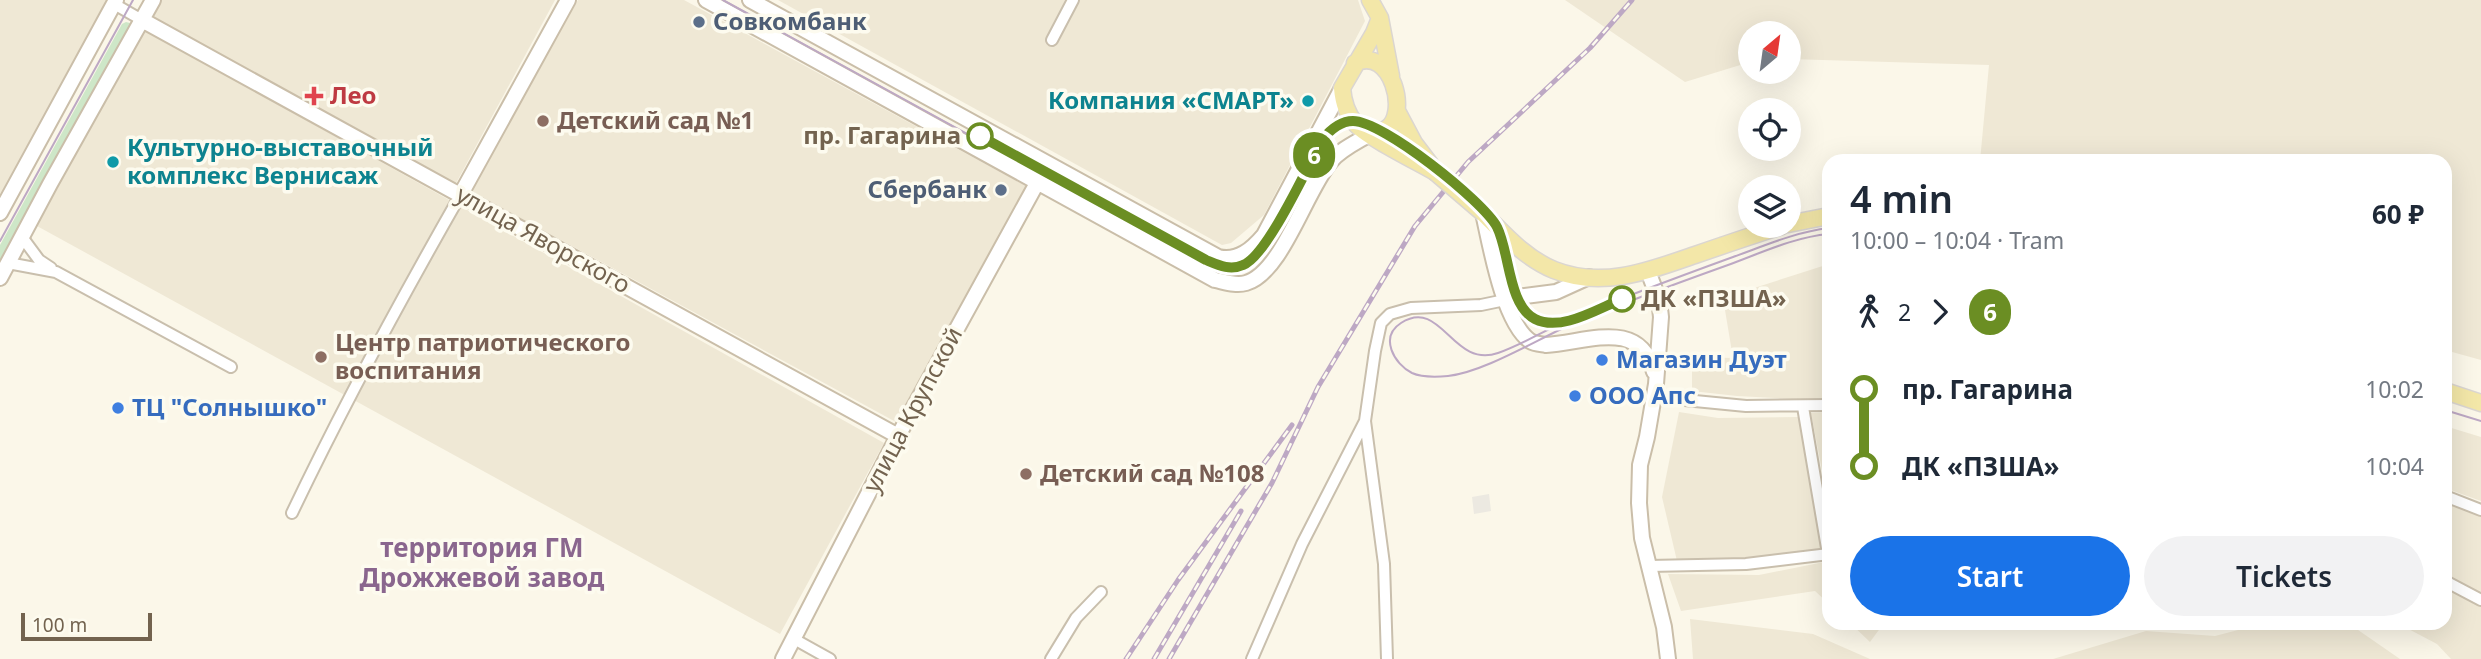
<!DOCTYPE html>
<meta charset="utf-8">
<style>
:root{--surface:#fff;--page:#f2f2f3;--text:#1f2937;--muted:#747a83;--accent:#1a73e8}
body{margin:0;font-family:"Noto Sans",sans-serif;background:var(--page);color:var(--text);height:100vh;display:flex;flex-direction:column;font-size:26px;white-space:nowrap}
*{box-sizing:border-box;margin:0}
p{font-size:23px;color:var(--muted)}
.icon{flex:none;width:38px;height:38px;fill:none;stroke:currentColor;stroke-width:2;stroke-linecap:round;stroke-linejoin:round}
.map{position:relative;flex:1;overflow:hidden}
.drawer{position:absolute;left:1822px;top:154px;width:630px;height:476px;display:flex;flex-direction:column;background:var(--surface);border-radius:21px;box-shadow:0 7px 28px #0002}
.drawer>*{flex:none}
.badge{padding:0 14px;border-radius:23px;font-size:24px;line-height:46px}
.needle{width:46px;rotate:29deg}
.fabs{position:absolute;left:1738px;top:21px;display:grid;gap:14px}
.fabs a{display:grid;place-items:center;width:63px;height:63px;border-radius:50%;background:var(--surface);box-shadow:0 7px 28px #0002;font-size:35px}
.scale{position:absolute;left:21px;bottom:18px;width:131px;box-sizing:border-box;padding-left:7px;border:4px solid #73634f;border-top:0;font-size:19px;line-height:24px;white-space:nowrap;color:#73634f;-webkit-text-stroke:5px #fdfbef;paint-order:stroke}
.map>.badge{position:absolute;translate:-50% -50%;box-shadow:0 0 0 4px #fff}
.legs{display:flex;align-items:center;gap:10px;height:77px;padding:0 28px;font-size:23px}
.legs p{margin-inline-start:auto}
.head{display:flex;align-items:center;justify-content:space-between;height:119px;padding:0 28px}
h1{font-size:38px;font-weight:600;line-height:52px}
.primary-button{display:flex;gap:14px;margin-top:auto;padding:14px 28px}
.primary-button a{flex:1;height:80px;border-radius:42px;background:var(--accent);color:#fff;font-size:28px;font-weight:600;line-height:80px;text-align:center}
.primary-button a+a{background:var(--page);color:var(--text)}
ul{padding:0 28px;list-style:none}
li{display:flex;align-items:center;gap:24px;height:77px;font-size:26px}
li i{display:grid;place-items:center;width:10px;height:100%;margin:0 9px;background:currentColor}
li i::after{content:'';width:18px;height:18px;margin:-9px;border:5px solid;border-radius:50%;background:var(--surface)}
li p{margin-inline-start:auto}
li:first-child i{background:linear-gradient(#0000 50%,currentColor 0)}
li:last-child i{background:linear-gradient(currentColor 50%,#0000 0)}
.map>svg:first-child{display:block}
.residential{fill:#efe8d5}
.industrial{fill:#ece9e1}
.green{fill:#cee7c8}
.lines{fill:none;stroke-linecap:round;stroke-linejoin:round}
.minor-casing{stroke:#c9bfad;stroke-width:14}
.secondary-casing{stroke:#cabea9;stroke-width:18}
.primary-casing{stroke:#dbd6d1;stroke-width:19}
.minor{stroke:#fff;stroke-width:10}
.secondary{stroke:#fff;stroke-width:14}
.primary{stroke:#f3e7a8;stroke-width:16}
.tram{stroke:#bda8c4;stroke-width:2}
.rail-casing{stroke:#bda8c4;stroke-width:5}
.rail{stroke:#fdfbef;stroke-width:2.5;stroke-dasharray:8;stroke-linecap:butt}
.primary-bridge-casing{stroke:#dbd6d1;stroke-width:19;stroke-linecap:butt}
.primary-bridge{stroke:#f3e7a8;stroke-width:16}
.line-1-casing{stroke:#fff;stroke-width:16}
.line-1{stroke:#6b8e23;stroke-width:10}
.service-dot{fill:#5c6f8a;stroke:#fdfbef;stroke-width:2.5}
.health-dot{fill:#e0444e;stroke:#fdfbef;stroke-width:2.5}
.culture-dot{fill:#0f9aa8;stroke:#fdfbef;stroke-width:2.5}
.education-dot{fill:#8d6e63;stroke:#fdfbef;stroke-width:2.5}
.stop-1-dot{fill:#fff;stroke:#6b8e23;stroke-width:3.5}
.shop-dot{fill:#3f7fe0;stroke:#fdfbef;stroke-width:2.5}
.labels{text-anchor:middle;stroke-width:7;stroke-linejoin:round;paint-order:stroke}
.service-label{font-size:24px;font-weight:bold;fill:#4e5e75;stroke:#fdfbef;text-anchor:start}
.health-label{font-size:24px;font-weight:bold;fill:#be3a42;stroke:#fdfbef;text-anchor:start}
.culture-label{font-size:24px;font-weight:bold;fill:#0d838f;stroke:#fdfbef;text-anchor:end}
.education-label{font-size:24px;font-weight:bold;fill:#785e54;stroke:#fdfbef;text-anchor:start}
.stop-label{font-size:24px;font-weight:bold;fill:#73634f;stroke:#fdfbef;text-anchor:end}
.street-label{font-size:24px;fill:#73634f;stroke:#fdfbef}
.shop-label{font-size:24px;font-weight:bold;fill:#366cbe;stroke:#fdfbef;text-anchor:start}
.neighbourhood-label{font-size:26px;font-weight:bold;fill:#8a668e;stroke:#fdfbef}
</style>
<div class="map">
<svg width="2481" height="659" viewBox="0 0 2481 659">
<rect width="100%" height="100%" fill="#fbf7e9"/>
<path class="residential" d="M0,0h110l-110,199z
M158,0h397l-100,185 -307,-168z
M578,0h106l342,186 -130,236 -427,-232z
M778,0h580l7,21 -101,194 -33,28 -9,2z
M1565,0h916v360l-36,-10v-189h-465l9,-96 -200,-6 -1,-26h-38v29l-65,20z
M143,29l741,414 -104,191 -743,-408z
M1829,264v137l-92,-5 -45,-5v-34l41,1 -10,-60z
M1679,412l39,6 80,-1 11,44 19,97 -61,9 -90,-6 -15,-64z
M1829,412v95l-18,-94z
M2445,426l36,11v64l-36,-13z
M2445,500l36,14v82l-36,-20z
M1829,561v43l-14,-13 -134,20 -13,-37 91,1z
M2445,583l36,19v57h-30l-14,-15 -40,-21h48z
M1690,619l123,15 57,25h-177z
M1850,623h34l-14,19z
M2265,623h83l52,36h-347l93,-28 69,5z"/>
<path class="industrial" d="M1489,494l2,17 -17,3 -2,-17z"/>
<path class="green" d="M126,22l4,1 2,5 -132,243v-26l122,-221z"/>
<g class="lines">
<g class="minor-casing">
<path id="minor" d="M114,4l28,16
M1052,40l21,-40
M1037,183l11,-19
M22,237l17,23 12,8
M8,263l48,9 175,95
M1654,397l92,9 83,-1
M1803,407l25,147
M1365,421l19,143 3,95
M2445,496l36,14
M292,513c52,-109 109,-214 169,-319
M1649,566l97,-2 83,-10
M2445,581l36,19
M794,639l36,20
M1051,659l25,-41 25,-26
M1252,659l50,-115 63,-123 10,-70 6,-28 9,-9 21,-6 70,-3 24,-5"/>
</g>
<g class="secondary-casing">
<path id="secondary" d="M706,0l509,280c10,2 21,6 31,3 36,-10 60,-93 85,-122 10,-12 26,-19 39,-27
M750,0l468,257c20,5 34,-8 46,-22l78,-147
M142,20l756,416
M461,194l107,-194
M0,213l116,-213
M1483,213c7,31 20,109 47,128 5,3 10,3 16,4 40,-2 93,-28 108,27
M1648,271l11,29 2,17 -5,67 -9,53 -7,28 -1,38 3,35 22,89 4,32
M0,278l50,-94 103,-184
M1505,300l12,-3 39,-5 33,-15
M783,659l115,-223 139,-253"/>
</g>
<g class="primary-casing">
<path id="primary" d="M1370,0l10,18 11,58
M1380,18l-6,15 -32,55c1,12 5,26 13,35 10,13 63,39 80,49
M1355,63c37,-18 55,53 31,66 -4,3 -11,3 -16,5
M1397,111l17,32 16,21
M1483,213c22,22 42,45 71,57 48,19 95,1 141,-15 29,-10 58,-20 87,-29
M1788,224l41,-8
M2445,391l36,12"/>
</g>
<use href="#minor" class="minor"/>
<use href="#secondary" class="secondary"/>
<use href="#primary" class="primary"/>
<path class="tram" d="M723,0l481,264c14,6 27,11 42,6 24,-10 66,-101 80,-127 9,-10 17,-18 32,-17 27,3 122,79 134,103 13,25 10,65 29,86 14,16 31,13 49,10
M1829,228c-34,4 -65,18 -96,29 -55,20 -109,40 -163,62 -24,11 -47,25 -72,34 -46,16 -56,-56 -97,-30 -22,14 -7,41 11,50 11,5 25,4 36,3 36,-4 88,-36 122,-51 52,-22 105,-41 158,-60 33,-12 66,-28 101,-31
M0,241l133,-241
M2445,410l36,11"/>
<g class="rail-casing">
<path id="rail" d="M1126,659l52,-79 114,-155
M1154,659l87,-148
M1169,659l103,-176 46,-96 97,-161 53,-64 122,-114 42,-48"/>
</g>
<use href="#rail" class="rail"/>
<g class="primary-bridge-casing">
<path id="primary-bridge" d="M1435,172l48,41"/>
</g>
<use href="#primary-bridge" class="primary-bridge"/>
</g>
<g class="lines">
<g class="line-1-casing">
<path id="line-1" d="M980,136l226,124c12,5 24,11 37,5 24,-9 65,-99 79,-125 8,-10 18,-19 31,-19 30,0 130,80 144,106 13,26 11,78 38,92 26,13 62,-10 87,-20"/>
</g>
<use href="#line-1" class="line-1"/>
</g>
<g class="service-dot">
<circle cx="699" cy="22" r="7"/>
<circle cx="1001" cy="190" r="7"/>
</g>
<path class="health-dot" d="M310.5 85.5h7v7h7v7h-7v7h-7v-7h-7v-7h7z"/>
<g class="culture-dot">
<circle cx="1308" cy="101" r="7"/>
<circle cx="113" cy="162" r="7"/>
</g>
<g class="education-dot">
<circle cx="543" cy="121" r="7"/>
<circle cx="321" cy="357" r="7"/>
<circle cx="1026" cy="474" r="7"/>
</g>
<g class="stop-1-dot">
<circle cx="980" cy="136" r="12"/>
<circle cx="1622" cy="299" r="12"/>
</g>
<g class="shop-dot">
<circle cx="1602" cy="360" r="7"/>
<circle cx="1575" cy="396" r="7"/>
<circle cx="118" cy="408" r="7"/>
</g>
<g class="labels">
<g class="service-label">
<text x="713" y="30">Совкомбанк</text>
<text x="987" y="198" text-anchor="end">Сбербанк</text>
</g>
<g class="health-label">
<text x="330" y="104">Лео</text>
</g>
<g class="culture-label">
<text x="1294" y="109">Компания «СМАРТ»</text>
<text x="127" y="156" text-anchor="start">Культурно-выставочный<tspan x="127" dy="28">комплекс Вернисаж</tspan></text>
</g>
<g class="education-label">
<text x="557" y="129">Детский сад №1</text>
<text x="335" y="351">Центр патриотического<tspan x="335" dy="28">воспитания</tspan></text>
<text x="1040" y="482">Детский сад №108</text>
</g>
<g class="stop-label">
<text x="961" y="144">пр. Гагарина</text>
<text x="1641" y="307" text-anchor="start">ДК «ПЗША»</text>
</g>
<g class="street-label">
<text transform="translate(543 240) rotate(29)" y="8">улица Яворского</text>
<text transform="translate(913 410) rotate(-62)" y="8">улица Крупской</text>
</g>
<g class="shop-label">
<text x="1616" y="368">Магазин Дуэт</text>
<text x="1589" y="404">ООО Апс</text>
<text x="132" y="416">ТЦ "Солнышко"</text>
</g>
<g class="neighbourhood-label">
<text x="482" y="557">территория ГМ<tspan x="482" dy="30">Дрожжевой завод</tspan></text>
</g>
</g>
</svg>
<div class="fabs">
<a><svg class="needle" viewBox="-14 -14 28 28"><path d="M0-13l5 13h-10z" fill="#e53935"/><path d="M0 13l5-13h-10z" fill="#747a83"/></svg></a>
<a><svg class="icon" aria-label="locate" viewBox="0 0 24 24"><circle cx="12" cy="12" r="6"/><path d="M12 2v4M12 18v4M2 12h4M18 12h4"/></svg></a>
<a><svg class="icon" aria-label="layers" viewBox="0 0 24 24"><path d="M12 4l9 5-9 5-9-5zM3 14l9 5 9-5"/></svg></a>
</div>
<div class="scale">100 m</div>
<b class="badge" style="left:1314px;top:155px;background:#6b8e23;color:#fff">6</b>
<section class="drawer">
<div class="head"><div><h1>4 min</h1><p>10:00 – 10:04 · Tram</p></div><b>60 ₽</b></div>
<div class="legs"><svg class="icon" aria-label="walk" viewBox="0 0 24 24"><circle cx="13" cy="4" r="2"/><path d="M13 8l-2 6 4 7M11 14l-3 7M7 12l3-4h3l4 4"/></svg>2<svg class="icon" aria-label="forward" viewBox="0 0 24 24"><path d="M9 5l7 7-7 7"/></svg><b class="badge" style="background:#6b8e23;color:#fff">6</b></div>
<ul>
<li><i style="color:#6b8e23"></i><b>пр. Гагарина</b><p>10:02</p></li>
<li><i style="color:#6b8e23"></i><b>ДК «ПЗША»</b><p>10:04</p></li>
</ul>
<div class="primary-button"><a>Start</a><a>Tickets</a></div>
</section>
</div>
